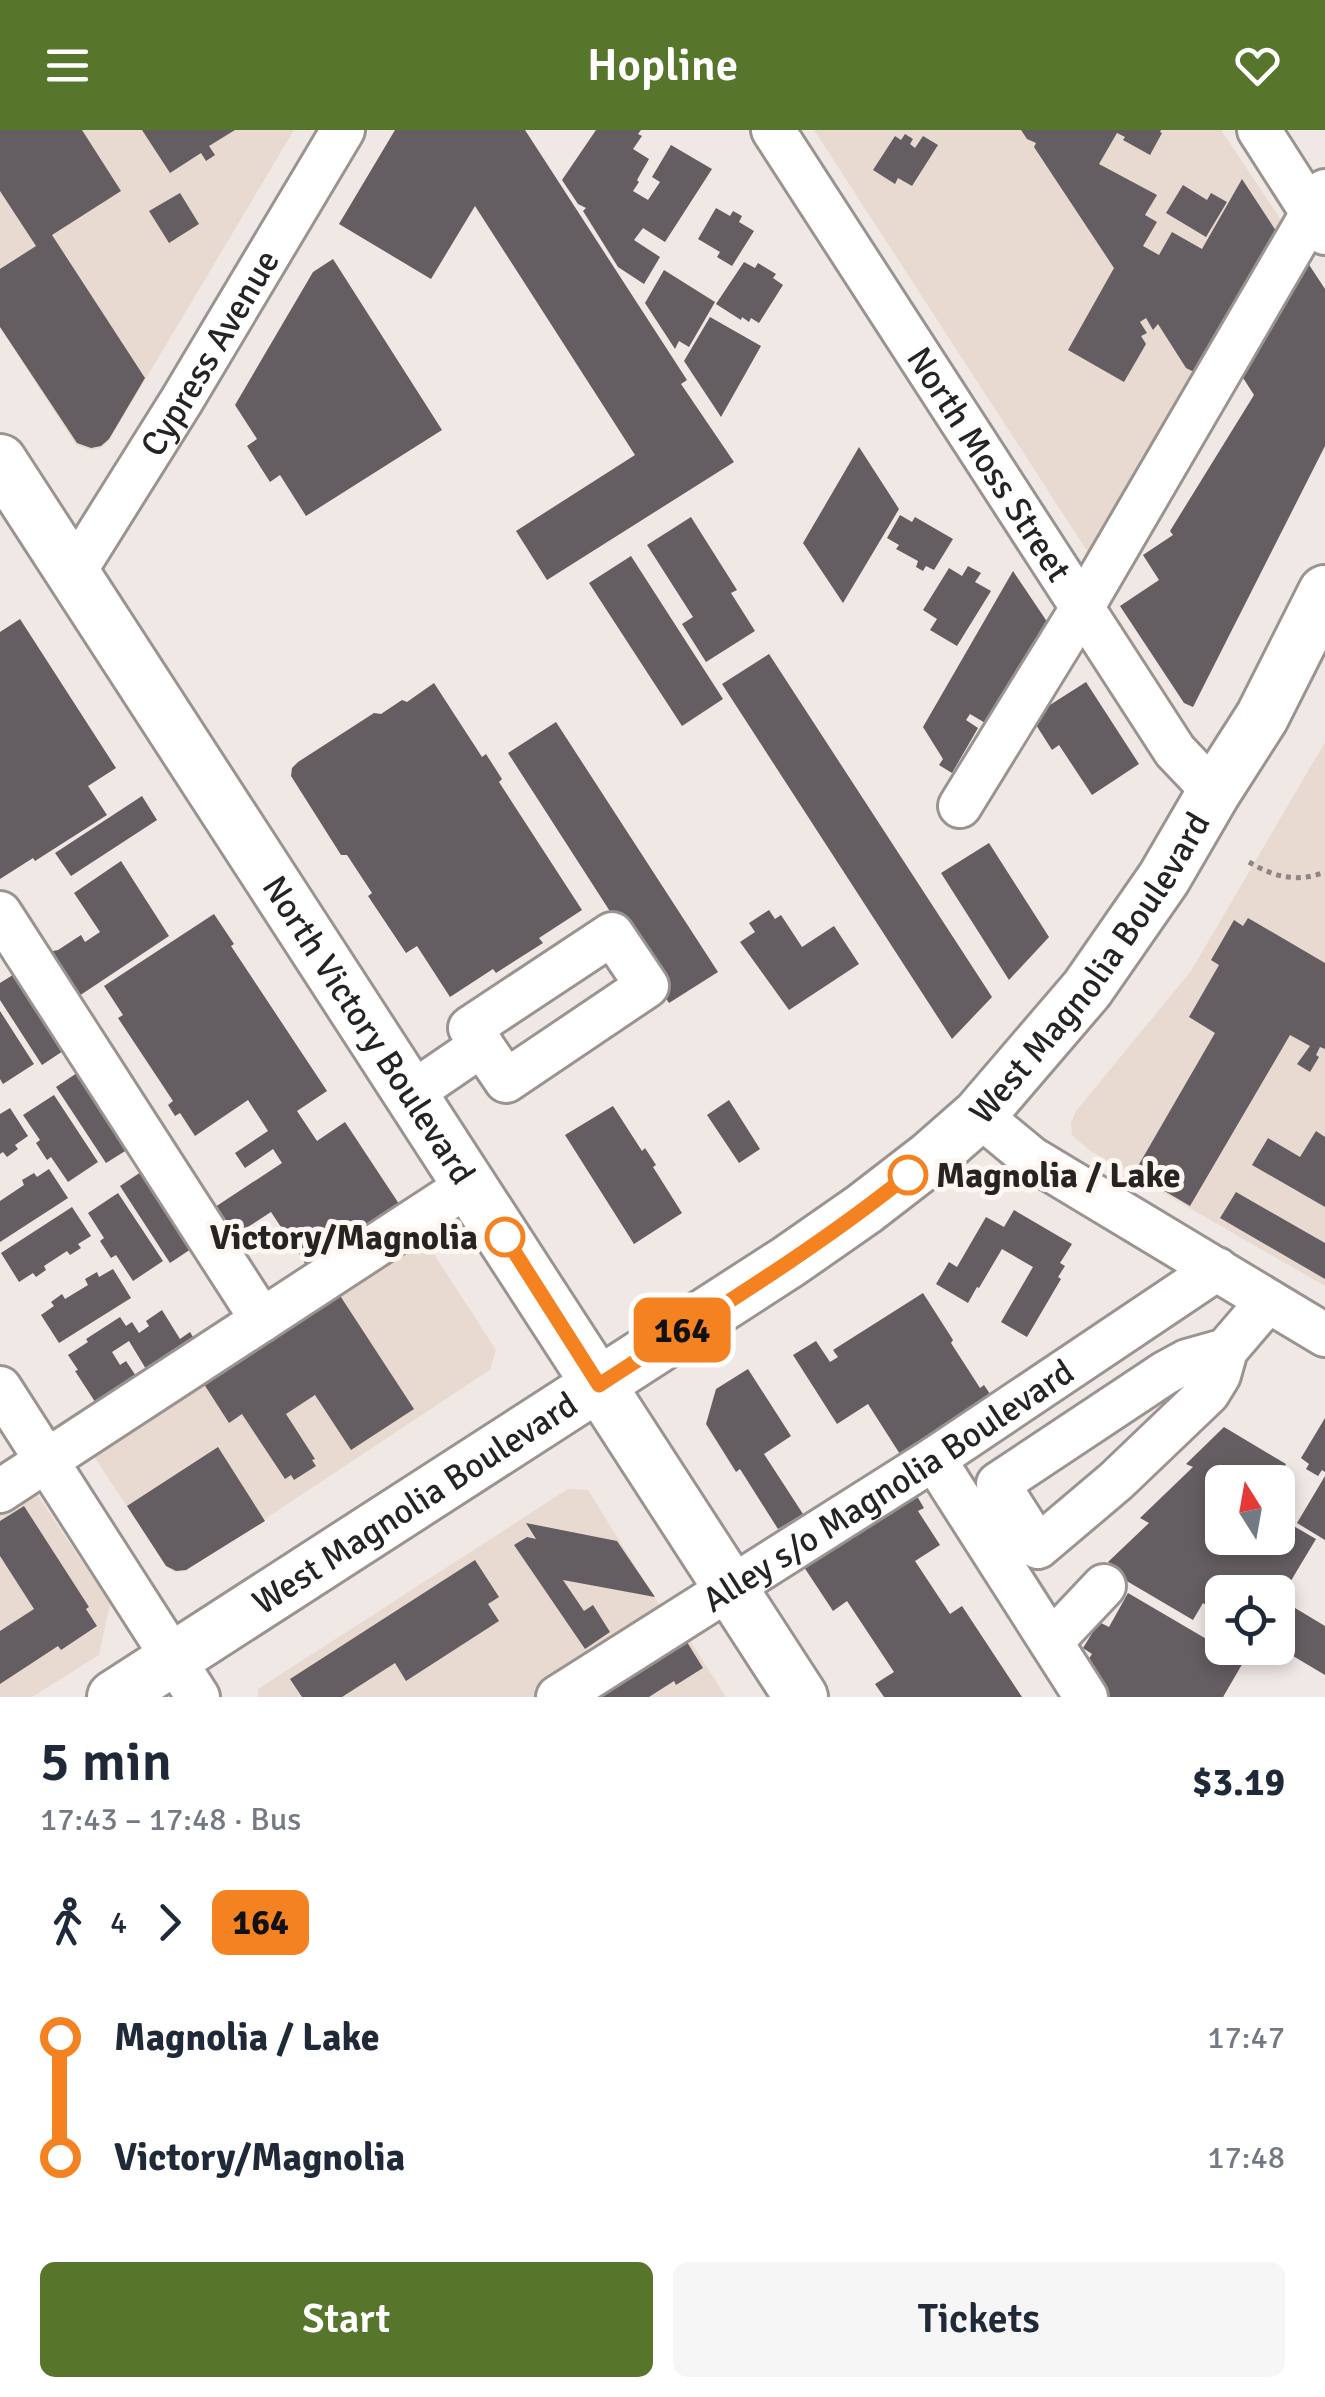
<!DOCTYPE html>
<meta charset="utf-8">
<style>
:root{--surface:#fff;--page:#f6f6f7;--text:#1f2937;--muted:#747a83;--accent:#57752b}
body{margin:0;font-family:Signika,sans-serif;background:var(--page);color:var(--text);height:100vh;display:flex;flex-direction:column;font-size:38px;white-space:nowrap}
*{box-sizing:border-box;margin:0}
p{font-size:32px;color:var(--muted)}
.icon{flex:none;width:55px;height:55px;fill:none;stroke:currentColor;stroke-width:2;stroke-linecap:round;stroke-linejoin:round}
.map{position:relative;height:1567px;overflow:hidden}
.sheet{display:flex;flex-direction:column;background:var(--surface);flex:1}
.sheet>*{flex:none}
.badge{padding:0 20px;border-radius:15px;font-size:35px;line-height:65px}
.needle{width:65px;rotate:349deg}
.controls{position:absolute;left:1205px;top:1335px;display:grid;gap:20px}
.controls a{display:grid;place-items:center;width:90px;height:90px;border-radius:15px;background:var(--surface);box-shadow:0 5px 15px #0003;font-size:50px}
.map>.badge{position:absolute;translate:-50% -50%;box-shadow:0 0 0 5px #fff}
.legs{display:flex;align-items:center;gap:15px;height:110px;padding:0 40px;font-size:32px}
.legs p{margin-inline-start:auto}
.overview{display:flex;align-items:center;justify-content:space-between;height:170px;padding:0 40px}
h1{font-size:55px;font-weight:600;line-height:75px}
.cta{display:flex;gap:20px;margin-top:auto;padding:20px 40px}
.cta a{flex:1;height:115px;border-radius:15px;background:var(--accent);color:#fff;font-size:40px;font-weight:600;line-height:115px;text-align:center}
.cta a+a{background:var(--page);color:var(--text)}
ul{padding:0 40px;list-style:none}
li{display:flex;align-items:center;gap:35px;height:120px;font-size:38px}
li i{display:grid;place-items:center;width:15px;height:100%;margin:0 12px;background:currentColor}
li i::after{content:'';width:25px;height:25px;margin:-12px;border:8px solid;border-radius:50%;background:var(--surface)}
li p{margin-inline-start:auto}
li:first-child i{background:linear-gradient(#0000 50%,currentColor 0)}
li:last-child i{background:linear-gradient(currentColor 50%,#0000 0)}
header{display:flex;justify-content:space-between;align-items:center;height:130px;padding:0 40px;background:var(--accent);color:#fff;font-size:45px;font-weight:600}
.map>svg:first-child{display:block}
.built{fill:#e9dad1}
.building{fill:#645d61}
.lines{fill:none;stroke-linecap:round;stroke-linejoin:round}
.minor-casing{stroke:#9b938f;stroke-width:48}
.major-casing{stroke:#9b938f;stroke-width:58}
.path{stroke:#8c8784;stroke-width:5;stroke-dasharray:5 5;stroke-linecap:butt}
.minor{stroke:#fff;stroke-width:42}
.major{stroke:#fff;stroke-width:52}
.line-1-casing{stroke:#fff;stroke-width:22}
.line-1{stroke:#f58220;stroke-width:15}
.stop-1-dot{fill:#fff;stroke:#f58220;stroke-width:5}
.labels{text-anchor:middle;stroke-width:10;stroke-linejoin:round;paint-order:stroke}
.street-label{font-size:35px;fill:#262422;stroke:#fef6f1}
.stop-label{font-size:35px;font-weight:bold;fill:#262422;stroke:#fef6f1;text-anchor:start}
</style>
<header><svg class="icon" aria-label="menu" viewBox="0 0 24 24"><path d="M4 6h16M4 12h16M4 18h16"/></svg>Hopline<svg class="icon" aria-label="heart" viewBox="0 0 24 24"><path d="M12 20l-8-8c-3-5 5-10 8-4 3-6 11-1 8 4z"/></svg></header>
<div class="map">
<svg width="1325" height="1567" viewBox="0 0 1325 1567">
<rect width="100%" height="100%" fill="#f0e8e4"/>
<path class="built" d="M0,0h294l-186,312 -7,6 -10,2 -15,-5 -76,-118z
M814,0h407l66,99 -194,331z
M1325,612v544l-236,-136 -17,-15 -1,-12 5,-12 115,-140z
M421,1104l75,116 -6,20 -304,201 -11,1 -8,-5 -80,-121z
M33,1358l77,116 -11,51 -67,42h-32v-188z
M568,1359l20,1 75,121 -129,86h-276v-8z
M686,1504l40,63h-130z"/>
<path class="building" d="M0,0h82l39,61 -69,44 93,143 -36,61 -8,7 -10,2 -14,-5 -77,-116v-58l36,-23 -36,-55z
M142,0h93l-26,16 6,9 -9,6 -5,-8 -31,20z
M395,0h130l162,250 -6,4 53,78 -187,118 -31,-49 119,-76 -160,-249 -44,73 -92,-55z
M596,0h45l-3,4 4,2 -9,13 16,10 -12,21 2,2 -6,9 15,9 12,-18 -8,-5 19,-32 41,24 -47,73 -22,-14 -9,12 26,17 -16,27 -26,-17 -35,-56 3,-3 -8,-4 -16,-24z
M1021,0h140l-1,2 2,1 -12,22 -27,-15 2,-3 -8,-4 -18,31 58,31 -12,20 12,7 -14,24 16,9 13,-23 30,17 40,-70 36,55 -82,139 -10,-5 -28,-44 -5,6 -7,-12 -6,4 7,11 -6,3 5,8 -22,38 -56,-32 46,-82 -80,-121 2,-4 -9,-4z
M905,4l8,5 -3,5 5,4 8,-12 15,9 -26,41 -14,-8 -3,6 -22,-14 22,-34 6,4z
M1183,55l24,15 4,-7 16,9 -21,35 -40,-24z
M180,63l19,31 -30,19 -20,-32z
M716,78l14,8 3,-5 9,5 -3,6 15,9 -22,35 -15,-9 3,-5 -22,-13z
M1304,127l21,32v157l-132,261 -9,-4 -64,-97 39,-26 -16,-25 30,-20 -3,-4 84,-136 -16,-25z
M333,129l109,171 -136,86 -26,-41 -10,7 -23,-36 10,-7 -22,-34 78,-133z
M744,132l11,6 3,-5 18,11 -3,4 10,7 -24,38 -8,-5 -2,4 -7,-5 -1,3 -25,-16z
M664,140l51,32 -26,45 -10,-6 -4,8 -30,-46z
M710,187l51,29 -40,71 -37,-56z
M859,317l40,62 -56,94 -40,-60z
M900,385l12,7 3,-5 38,22 -19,31 -8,-4 -3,5 -7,-4 2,-6 -22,-12 3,-4 -12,-7z
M691,387l46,73 -6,3 24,38 -49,31 -24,-38 11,-7 -46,-72z
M631,426l92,143 -41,27 -93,-143z
M968,436l13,7 -6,9 16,9 -34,55 -27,-16 7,-11 -14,-9 26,-42 13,8z
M1013,441l41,61 -57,98 -27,-16 -4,6 12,8 -26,45 -13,-8 4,-6 -20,-32z
M20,489l96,149 -28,18 19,29 -72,46 -2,-3 -33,21v-247z
M769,524l223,343 -40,42 -230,-355z
M1086,552l53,82 -47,31 -33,-50 -7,5 -21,-33z
M434,553l48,74 4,-3 16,25 -3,3 83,128 -43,28 4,5 -47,30 -3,-4 -43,28 -33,-51 -11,7 -38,-57 4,-3 -25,-38h-6l-50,-79 1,-8 6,-6 76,-49 7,1 21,-14 5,2z
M556,592l162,250 -49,31 -161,-250z
M142,666l15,24 -86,56 -16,-23z
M989,713l60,94 -40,43 -68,-107z
M121,731l48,75 -99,66 -27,-49 15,-3 23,-15 4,7 15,-10 -26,-39z
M769,780l6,9 6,-4 21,32 32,-21 25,38 -70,46 -49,-68 15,-10 -6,-9z
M214,784l20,30 -3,2 96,145 -30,20 20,30 28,-19 62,94 -93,61 -43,-65 -43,28 -19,-29 73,-48 -9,-14 -28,19 -10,-15 33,-22 -20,-31 -53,36 -15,-23 -5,3 -7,-11 5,-4 -55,-83 5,-3 -19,-29z
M1248,788l77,45v86l-5,-2 -4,8 3,2 -9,15 -13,-8 13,-18 -20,-11 -100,171 -56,-33 81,-140 -26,-16 30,-52 -8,-5 23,-40 9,6z
M16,843l50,76 -24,16 -42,-65v-17z
M0,881l34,53 -31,20 -3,-5z
M80,941l50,77 -24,15 -50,-76z
M54,965l44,67 -30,20 -17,-25 -4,3 -11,-17 4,-3 -17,-25z
M729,970l31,49 -21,14 -32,-48z
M613,976l29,45 3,-3 11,17 -3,2 29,46 -48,31 -69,-109z
M10,978l18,28 -13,9 3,4 -11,8 -4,-5 -3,2v-40z
M1316,1001l9,6v70l-73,-42 16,-27 32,19z
M49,1039l19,29 -68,44v-41l24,-16 -2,-5 12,-7 3,4z
M144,1040l50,77 -24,16 -50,-77z
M1236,1062l89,51v36l-105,-61z
M118,1063l45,68 -30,20 -17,-26 -5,3 -11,-17 4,-3 -16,-25z
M72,1077l19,29 -13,8 3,4 -11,7 -3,-4 -23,15 2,4 -10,7 -3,-4 -14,9 -18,-29z
M1014,1080l58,34 -12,19 5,3 -7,11 3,2 -34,58 -26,-15 32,-55 -31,-18 -23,39 -2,-1 -9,16 -32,-19 13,-22 8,5 29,-50 18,10z
M113,1139l18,29 -72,45 -18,-28 13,-9 -3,-4 11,-8 3,5 23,-14 -3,-6 12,-7 2,5z
M337,1161l77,118 -63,41 -36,-55 -29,19 29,45 -3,1 4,6 -22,14 -3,-5 -6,4 -43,-65 -13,9 -29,-45z
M923,1163l30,47 -2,3 29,45 4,-3 12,18 -91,59 -37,-58 -31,20 -44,-69 23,-14 14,21 8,-5 -5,-7z
M162,1180l18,29 10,-7 9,15 -25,16 -6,-8 -22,14 -17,-28 -17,11 8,13 6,-4 12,18 -37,32 -26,-40 3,-1 -10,-15 20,-13 -2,-3 34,-22 6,9 6,-4 7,11 10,-7 -3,-5z
M748,1239l43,67 -27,18 39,60 -25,15 -38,-60 -4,3 -30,-48 10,-35z
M1325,1288v54l-3,-2 -4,6 -12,-7 3,-5 -8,-6z
M1224,1297l62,37 -11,18h-53v56h56v-21l38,22 -36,60 45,27v49l-47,-28v-55h-56v23l-19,-12 -10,17 -85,-50 4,-6 -4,-2 41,-39 -9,-5 53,-51 -7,-3z
M218,1317l47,74 -79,49 -10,1 -10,-5 -39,-60z
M1325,1346v64l-28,-17z
M914,1361l10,17 -6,3 22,34 -25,16 35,53 12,-8 60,91h-138l-9,-13 19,-12 -47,-71 -14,10 -31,-47z
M24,1376l65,101 -3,2 11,17 -36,24 -3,-4 -58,38v-53l34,-22 -34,-53v-35z
M526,1393l91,18 38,56 -92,-17 21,31 9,-6 17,27 -25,17 -71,-104 13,-8 9,2z
M475,1430l24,37 -11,7 11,17 -93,60 -11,-18 -53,34h-40l-12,-18z
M1128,1463l116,68 -21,36h-118l-21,-31 8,-12 -9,-6 16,-26 10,5z
M682,1504l21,34 -27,17 -2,-4 -25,16h-58z"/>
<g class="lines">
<g class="minor-casing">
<g id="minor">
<path id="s1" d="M773,0l402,621 39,41"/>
<path d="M1259,0l66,103"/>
<path id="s2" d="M73,444l109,-174 161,-270"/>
<path d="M960,676l122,-198 243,-417"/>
<path d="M0,783l262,407"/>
<path d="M612,804l35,52 -141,95 -36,-53z"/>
<path d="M409,965l73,-50"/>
<path d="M979,985l52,43 294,177"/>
<path d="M1226,1220l-39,11 -22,12 -167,111 40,63 78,-66 92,-88 11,-18 7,-25 42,-49"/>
<path d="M0,1258l198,309"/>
<path d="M934,1329l152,238"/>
<path d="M0,1361l470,-307"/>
<path d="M1051,1512l53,-56"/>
<path id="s3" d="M558,1567l376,-238 283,-190"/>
</g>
</g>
<g class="major-casing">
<g id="major">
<path id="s4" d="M0,331c267,412 535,824 801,1236"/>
<path id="s5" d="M114,1567l674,-435 76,-53 66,-51 49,-43 108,-126 77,-111 50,-86 48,-75 63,-125"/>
</g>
</g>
<path class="path" d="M1249,732c25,15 48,21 76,10"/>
<use href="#minor" class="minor"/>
<use href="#major" class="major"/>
</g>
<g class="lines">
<g class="line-1-casing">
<path id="line-1" d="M505,1107l94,148c104,-68 212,-132 309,-210"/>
</g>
<use href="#line-1" class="line-1"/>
</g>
<g class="stop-1-dot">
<circle cx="908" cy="1045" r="18"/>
<circle cx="505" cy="1107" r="18"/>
</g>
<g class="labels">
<g class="street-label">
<text dy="12" stroke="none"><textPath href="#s2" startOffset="260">Cypress Avenue</textPath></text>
<text dy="12" stroke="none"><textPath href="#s1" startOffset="398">North Moss Street</textPath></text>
<text dy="12" stroke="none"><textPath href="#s5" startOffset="1228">West Magnolia Boulevard</textPath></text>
<text dy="12" stroke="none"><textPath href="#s4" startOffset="678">North Victory Boulevard</textPath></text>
<text dy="12" stroke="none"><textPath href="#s3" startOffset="392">Alley s/o Magnolia Boulevard</textPath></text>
<text dy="12" stroke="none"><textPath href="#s5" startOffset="358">West Magnolia Boulevard</textPath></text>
</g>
<g class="stop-label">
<text x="936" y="1057">Magnolia / Lake</text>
<text x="478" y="1119" text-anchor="end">Victory/Magnolia</text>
</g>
</g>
</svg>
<div class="controls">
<a><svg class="needle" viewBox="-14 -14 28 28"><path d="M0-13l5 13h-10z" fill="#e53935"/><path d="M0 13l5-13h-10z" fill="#747a83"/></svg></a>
<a><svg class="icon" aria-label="locate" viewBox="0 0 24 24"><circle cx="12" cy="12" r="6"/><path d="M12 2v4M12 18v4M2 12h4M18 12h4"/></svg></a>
</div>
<b class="badge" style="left:682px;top:1200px;background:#f58220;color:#111">164</b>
</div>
<section class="sheet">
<div class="overview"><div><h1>5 min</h1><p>17:43 – 17:48 · Bus</p></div><b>$3.19</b></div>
<div class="legs"><svg class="icon" aria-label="walk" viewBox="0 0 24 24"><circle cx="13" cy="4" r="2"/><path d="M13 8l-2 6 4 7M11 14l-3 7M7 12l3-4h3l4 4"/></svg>4<svg class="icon" aria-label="forward" viewBox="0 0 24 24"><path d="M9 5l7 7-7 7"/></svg><b class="badge" style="background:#f58220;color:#111">164</b></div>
<ul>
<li><i style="color:#f58220"></i><b>Magnolia / Lake</b><p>17:47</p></li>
<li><i style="color:#f58220"></i><b>Victory/Magnolia</b><p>17:48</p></li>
</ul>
<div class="cta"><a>Start</a><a>Tickets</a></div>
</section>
